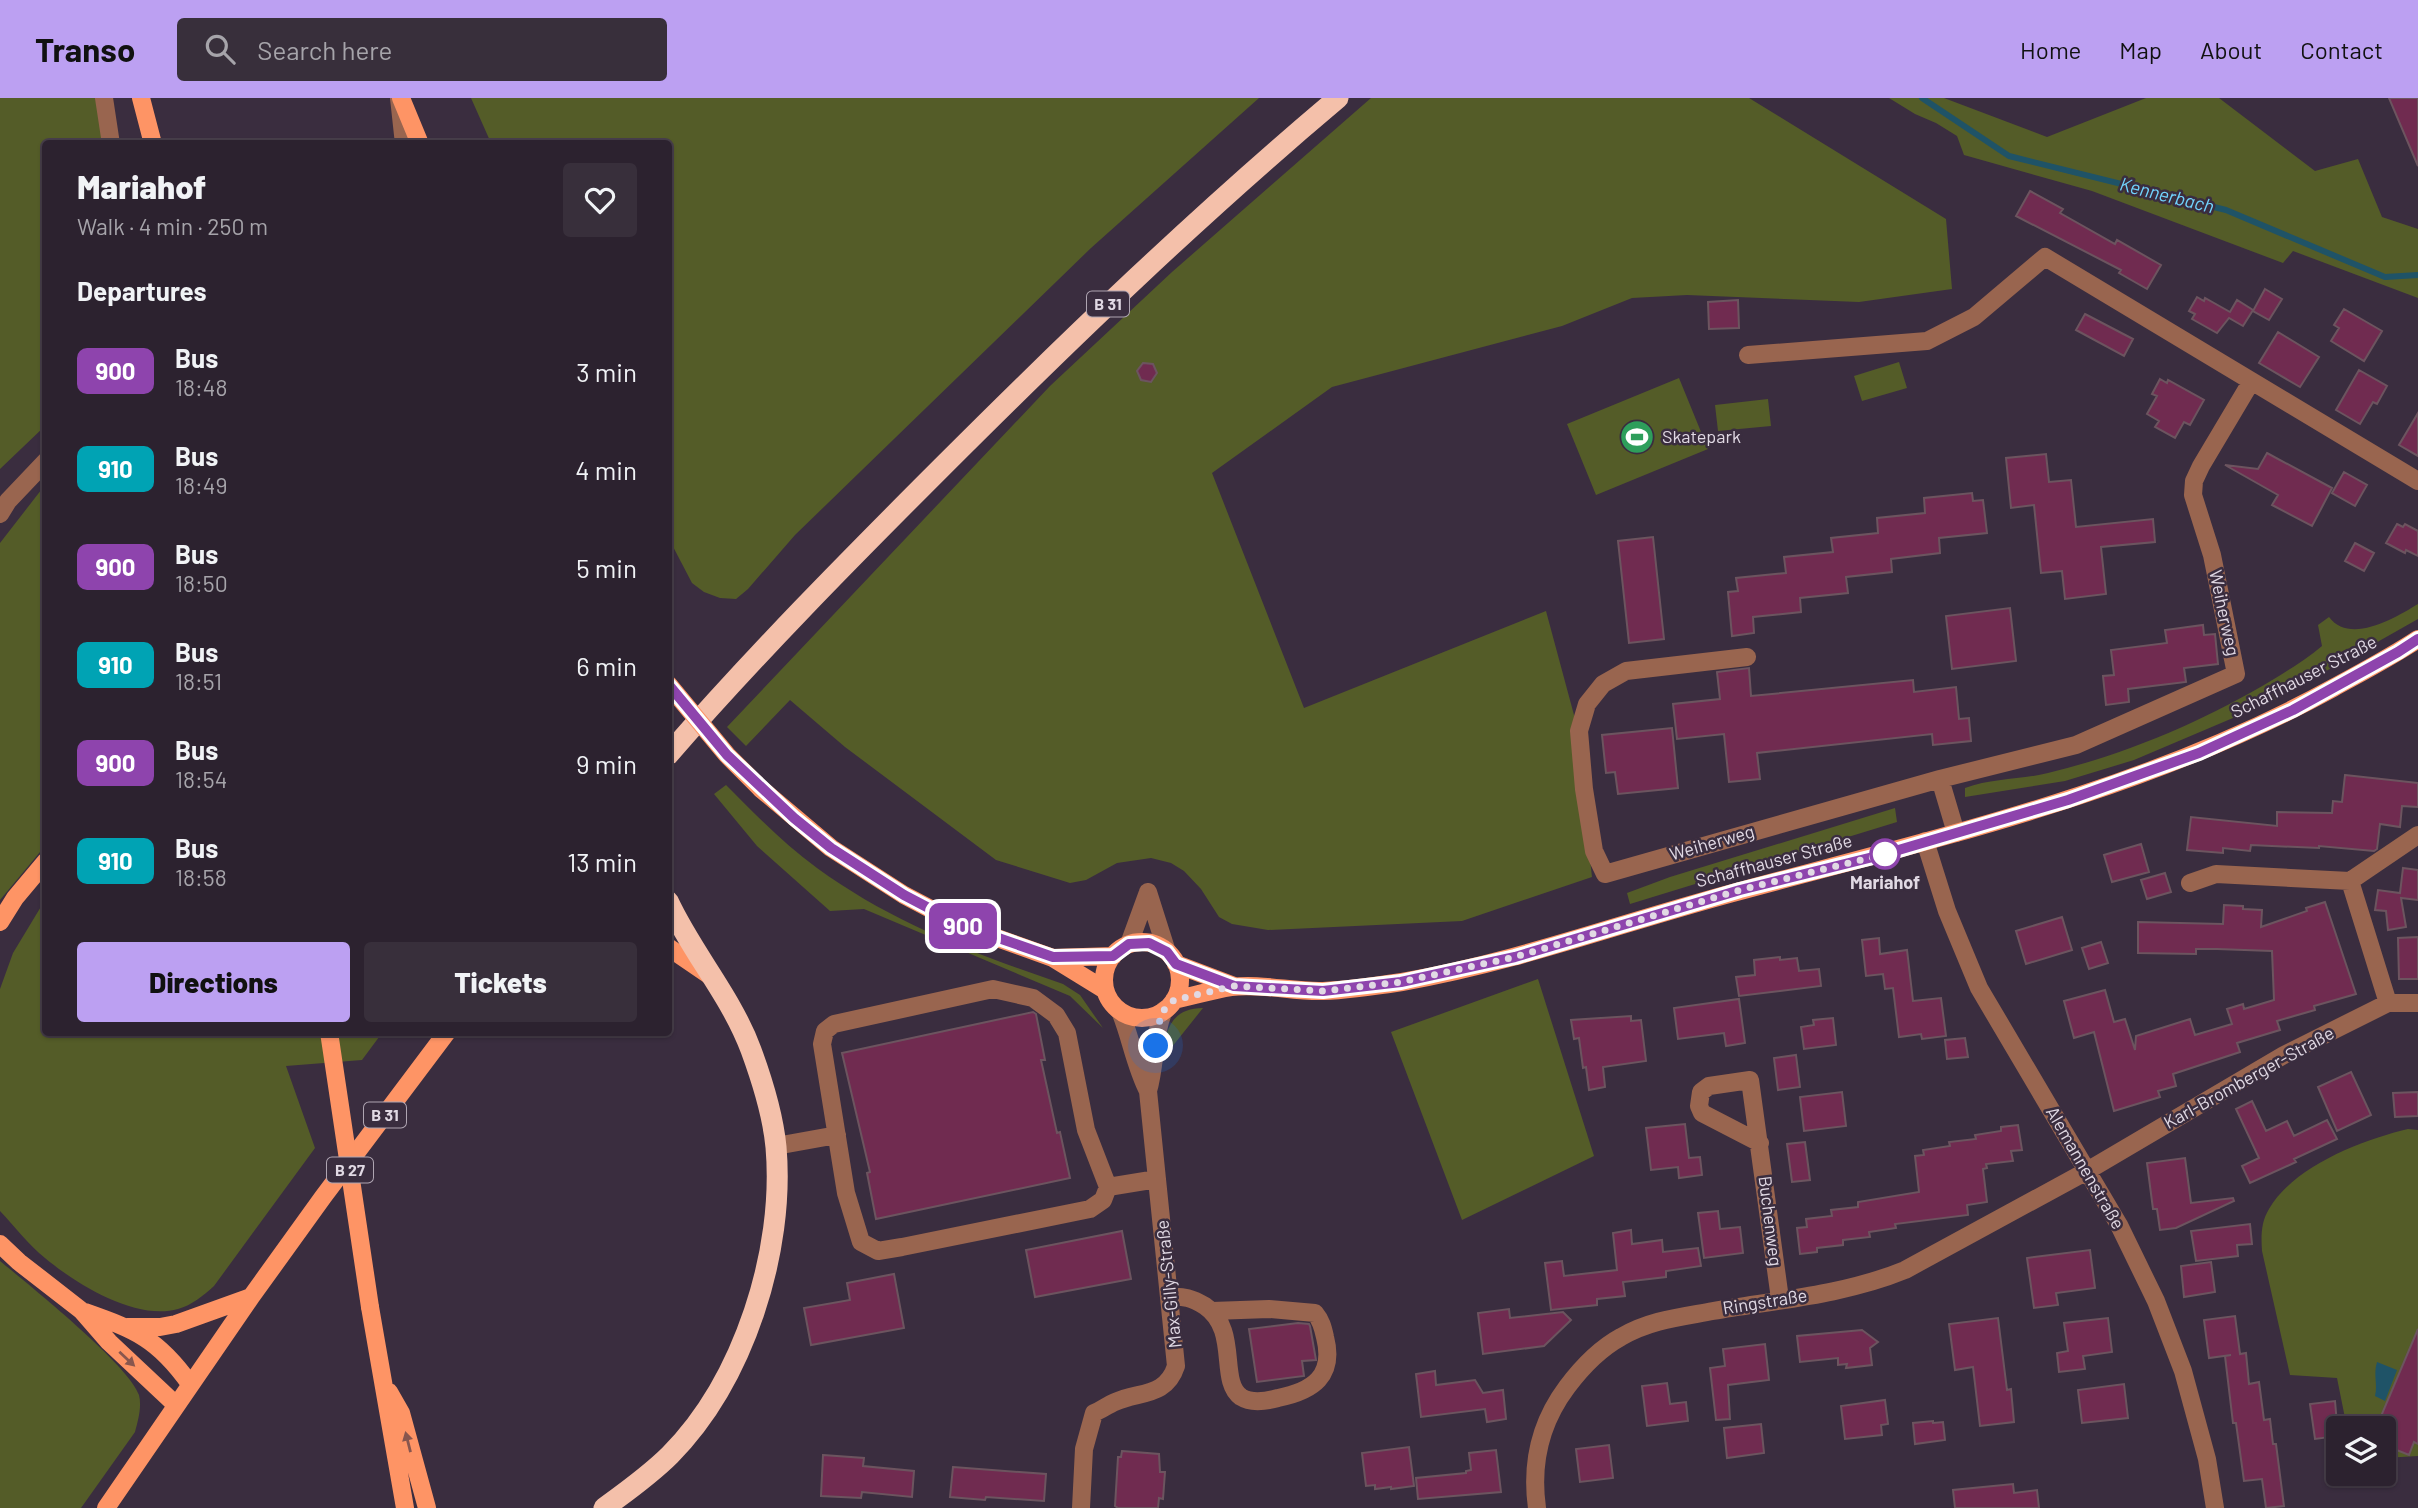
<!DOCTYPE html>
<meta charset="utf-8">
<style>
:root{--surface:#2c222f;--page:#382f3b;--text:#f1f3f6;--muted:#a6a4aa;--line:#483f4b;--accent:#bca0f2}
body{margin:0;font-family:Barlow,sans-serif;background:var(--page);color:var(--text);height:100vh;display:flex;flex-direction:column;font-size:26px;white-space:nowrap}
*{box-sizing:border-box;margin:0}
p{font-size:23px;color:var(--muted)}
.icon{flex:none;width:38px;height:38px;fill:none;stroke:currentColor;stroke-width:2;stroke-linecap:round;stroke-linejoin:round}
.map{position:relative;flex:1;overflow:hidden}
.side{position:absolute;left:42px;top:42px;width:630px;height:896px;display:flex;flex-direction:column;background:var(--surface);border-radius:7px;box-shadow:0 2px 5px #0004,0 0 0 2px var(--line)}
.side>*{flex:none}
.badge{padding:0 14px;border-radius:10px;font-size:24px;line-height:46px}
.tools{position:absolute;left:2326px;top:1318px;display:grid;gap:14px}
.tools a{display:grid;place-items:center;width:70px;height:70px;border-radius:7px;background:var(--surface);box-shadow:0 2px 5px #0004,0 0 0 2px var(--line);font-size:35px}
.you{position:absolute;width:35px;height:35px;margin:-18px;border:5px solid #fff;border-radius:50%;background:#1a73e8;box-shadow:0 0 0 10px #1a73e833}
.map>.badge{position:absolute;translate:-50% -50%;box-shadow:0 0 0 4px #fff}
h2{padding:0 35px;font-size:26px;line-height:63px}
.round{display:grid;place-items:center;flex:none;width:74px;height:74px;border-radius:7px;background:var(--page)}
.head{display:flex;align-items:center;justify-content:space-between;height:119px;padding:0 35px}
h1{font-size:33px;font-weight:800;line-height:52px}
.action{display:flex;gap:14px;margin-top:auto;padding:14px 35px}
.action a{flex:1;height:80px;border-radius:7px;background:var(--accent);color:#111;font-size:28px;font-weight:800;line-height:80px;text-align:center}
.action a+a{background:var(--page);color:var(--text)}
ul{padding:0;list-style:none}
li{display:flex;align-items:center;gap:21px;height:98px;padding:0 35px}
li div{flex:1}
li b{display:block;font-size:26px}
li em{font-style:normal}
li .badge{min-width:77px;font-weight:700;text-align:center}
header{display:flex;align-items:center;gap:42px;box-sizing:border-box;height:98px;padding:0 35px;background:var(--accent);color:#111}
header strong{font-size:33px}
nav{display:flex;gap:38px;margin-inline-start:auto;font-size:24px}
.search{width:490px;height:63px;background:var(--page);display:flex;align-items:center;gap:18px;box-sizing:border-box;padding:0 24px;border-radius:7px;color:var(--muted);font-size:26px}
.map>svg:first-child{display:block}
.green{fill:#545c28}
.water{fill:#1f5367}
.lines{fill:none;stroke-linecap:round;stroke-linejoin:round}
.stream{stroke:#1f5367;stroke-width:6}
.building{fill:#702b50;stroke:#6c545f;stroke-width:2}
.minor{stroke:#99654f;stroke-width:18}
.major{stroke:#fe9465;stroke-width:18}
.highway{stroke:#f4c0aa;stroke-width:21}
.major-bridge{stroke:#fe9465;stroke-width:18}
.oneway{fill:#88564e}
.line-casing{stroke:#fff;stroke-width:16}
.line{stroke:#8e44ad;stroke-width:10}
.walk{stroke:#e1d9e4;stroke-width:7;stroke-dasharray:0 12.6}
.stop-dot{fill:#fff;stroke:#8e44ad;stroke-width:3.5}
.labels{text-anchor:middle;stroke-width:5;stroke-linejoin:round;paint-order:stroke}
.shield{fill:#3a2d3f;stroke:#afa5b2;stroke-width:2}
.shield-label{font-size:16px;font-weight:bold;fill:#e1d9e4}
.poi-label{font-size:18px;fill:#e1d9e4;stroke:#3a2d3f;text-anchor:start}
.street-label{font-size:18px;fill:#e1d9e4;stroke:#3a2d3f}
.stop-label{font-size:18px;font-weight:bold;fill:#e1d9e4;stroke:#3a2d3f}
.water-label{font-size:19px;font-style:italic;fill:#71d3fd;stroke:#3a2d3f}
</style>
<header>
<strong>Transo</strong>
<div class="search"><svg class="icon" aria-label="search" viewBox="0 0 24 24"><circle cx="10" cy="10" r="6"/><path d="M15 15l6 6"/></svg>Search here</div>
<nav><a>Home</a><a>Map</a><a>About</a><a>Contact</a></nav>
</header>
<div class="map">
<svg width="2418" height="1410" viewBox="0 0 2418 1410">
<rect width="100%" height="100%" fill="#3a2d3f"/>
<path class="green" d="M0,0h104l5,45 -63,1 -1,282 -45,43z
M471,0h788l-168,150 -296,287 -47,54 -12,10 -16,-1 -16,-6 -12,-9 -23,-44 -1,-395 -177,-1z
M1371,0h378l197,121 6,70 -93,13 -172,-7 -55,3 -70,28 -230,61 -120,86 92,235 242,-97 28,104 18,162 -130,44 -194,9 -36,-6 -13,-7 -18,-28 -17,-18 -13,-8 -20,-5 -34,5 -31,17 -16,3 -74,-23 -151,-113 -55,-47 -44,46 -19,-19 323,-341 122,-114z
M1889,0h55l103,39 99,-39h73l96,73 43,-12 24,58 36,12v69l-125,-47 -10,12 -191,-72 -128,-36 -7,-19 -21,-13 -21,-9z
M1899,264l8,26 -45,13 -8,-25z
M1679,280l29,71 -112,46 -29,-71z
M1768,301l3,27 -53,5 -3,-26z
M45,387v361l-45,54v-357z
M2418,506v15l-145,82 -139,59 -69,21 -100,16v-9c27,-10 55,-8 83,-15 79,-19 156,-52 226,-94 16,-10 33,-20 48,-33l-4,-21 11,-8c21,28 66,1 89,-13z
M726,687c28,28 58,59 91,83 74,54 160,87 246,116l17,11 23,33 -33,-32 -206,-87 -34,2 -73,-65 -43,-52z
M1895,710l2,14 -267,82 -3,-11 43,-16z
M45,802l1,132 336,1 -20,27 -76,6 29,82 -101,138c-11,10 -22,19 -36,23 -42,12 -102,-25 -133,-51 -16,-13 -30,-31 -45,-47v-222l13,-36z
M1538,881l56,177 -132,64 -71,-188z
M1203,910l-39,49c0,-27 8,-49 39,-49z
M2408,1031l10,1v326l-34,2v-30h-37l-10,-50 -47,-3 -28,-124c-1,-15 -1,-29 7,-42 25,-43 93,-69 139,-80z
M0,1163c28,23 130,105 139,134 3,12 -1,26 -4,37l-54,76h-81z"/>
<path class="water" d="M2377,1264l20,8 -12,31 -10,-5c3,-12 -2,-21 2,-34z"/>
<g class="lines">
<path class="stream" d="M1922,0l87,58 217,54 159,67 33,-2"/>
</g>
<path class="building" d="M2389,0h29v68z
M2030,93l33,18 -3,4 55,31 2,-4 44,25 -14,24 -28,-16 2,-3 -105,-54z
M2265,191l17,10 -13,21 -16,-9z
M2197,199l7,4 1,-3 25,14 7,-12 16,10 -10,16 -14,-8 -12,15 -25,-14 3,-5 -6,-3z
M1738,202l1,28 -30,1 -1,-27z
M2344,211l38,22 -18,30 -33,-20 8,-13 -5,-3z
M2085,216l48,25 -9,17 -48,-26z
M2278,234l41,25 -19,30 -41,-24z
M1143,265l10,1 4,9 -6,9 -10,-2 -4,-9z
M2359,272l28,16 -10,18 -4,-2 -13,22 -24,-14z
M2160,281l7,4 1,-3 36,20 -14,25 -6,-3 -9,16 -20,-11 4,-6 -12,-7 10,-18 -5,-2z
M2418,315v43l-19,-11z
M2267,355l65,35 -20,38 -40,-21 6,-10 -53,-30 33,4z
M2046,356l3,28 22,-2 5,47 77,-8 2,23 -54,5 5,47 -41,5 -3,-28 -21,2 -7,-68 -23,3 -5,-50z
M2344,374l23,13 -12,21 -23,-13z
M1972,395l1,8 10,-1 4,33 -48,5 1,15 -49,6 1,13 -46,5 2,16 -48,5 1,14 -48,5 1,16 -22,3 -4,-44 10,-1 -2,-13 50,-5 -2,-16 49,-5 -2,-14 47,-5 -1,-15 48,-5 -1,-15z
M2397,426l6,3 2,-3 13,7v25l-12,-6 -1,3 -19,-10z
M1653,439l11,102 -35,4 -11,-102z
M2355,445l19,10 -10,18 -19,-10z
M2010,510l6,53 -64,8 -6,-53z
M2203,527l1,10 11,-1 3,30 -34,4 2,14 -58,7 1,13 -23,3 -3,-29 11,-1 -3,-25 56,-7 -2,-13z
M1749,570l2,28 162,-16 1,12 42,-5 3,32 10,-1 2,23 -38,4 -1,-11 -175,19 3,26 -31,3 -5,-48 -47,5 -4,-35 47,-5 -3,-27z
M1672,630l6,60 -60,6 -3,-22 -9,1 -4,-38z
M2345,677l73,8v24l-16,-1 -2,21 -20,-3 -3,25 -3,2 -55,-5v2l-68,-3 -1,6 -27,-3v5l-36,-3 4,-33 86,9v-14l55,1 1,-12 9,1z
M2141,746l8,28 -37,10 -8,-27z
M2403,770l15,2v30l-17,-2 5,29 -18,3 -2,-19 -11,-1 3,-20 22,3z
M2165,775l6,19 -24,7 -6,-19z
M2325,804l31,92 -42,12 1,4 -38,11 3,9 -43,13 3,9 -67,22 3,12 -18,5 2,6 -46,14 -20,-79 -20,6 -10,-37 41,-11 9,32 11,-3 10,31 1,-14 54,-17 5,16 37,-11 -5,-15 16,-5 1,5 30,-9 -2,-49 -55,-2h-21v5l-58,-1v-31l85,2 1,-19 19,1v3l19,1 -1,17 46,-16 -1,-3z
M2062,819l10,33 -46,14 -10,-33z
M2418,839v42h-19l-1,-41z
M1879,840l1,16 27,-4 6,51 28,-3 5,38 -24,3 -1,-5 -22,3 -6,-49 -8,1 -2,-15 -17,2 -4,-36z
M2101,844l7,21 -19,6 -7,-21z
M1780,859v3l17,-2 2,13 20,-2 2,17 -82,10 -3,-19 19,-2 -1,-15z
M1739,901l6,44 -19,3 -2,-13 -46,6 -4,-31z
M1033,914l3,2 9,46h-4l16,73 3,-1 10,46 -194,41 -9,-46 3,-1 -28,-119z
M1631,918v5l10,-1 5,41 -43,6 2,20 -16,3 -3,-23 -3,1 -4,-30 -5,1 -3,-19z
M1833,920l3,27 -32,4 -3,-22 13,-2 -1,-5z
M1965,940l3,19 -21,2 -2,-19z
M1796,957l4,32 -22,3 -4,-32z
M2351,974l20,43 -34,16 -19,-44z
M1842,994l4,34 -42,5 -4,-34z
M2418,994v24l-23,1 -2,-24z
M2252,1003l14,30 21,-10 7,15 33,-16 10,19 -43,20 2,3 -46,21 -8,-17 17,-8 -23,-49z
M1685,1026l4,34 11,-1 2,18 -23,3 -1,-11 -27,3 -5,-42z
M2018,1027l4,25 -11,1 2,10 -27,3 1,4 -4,1 4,33 -20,3 1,10 -73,9 1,4 -27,4 1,5 -27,3v5l-26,3v4l-17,2 -3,-26 10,-1 -1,-8 26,-3 -1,-6 27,-3v-5l61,-10 -4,-36 9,-1 -1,-5 27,-4 -1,-4 27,-3 -1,-4 26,-4v-4z
M1805,1044l5,38 -18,2 -5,-38z
M2185,1060l6,45 42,-5 1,3 -58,27 -16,2 -3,-21h-4l-6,-46z
M1718,1113l2,18 20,-2 3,26 -39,5 -6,-45z
M2250,1126l2,20 -15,1 1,11 -42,5 -5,-30z
M1631,1132l1,14 30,-4 1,12 35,-4 3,18 -35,5v6l-43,5 2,14 -28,3v6l-46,5 -6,-47 17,-2 2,15 53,-6 -4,-37z
M1122,1133l9,48 -96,18 -9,-47z
M2090,1152l5,38 -39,5 2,12 -24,3 -7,-50z
M2211,1164l4,30 -31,5 -3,-31z
M894,1176l10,54 -93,17 -7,-37 46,-8 -3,-17z
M1509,1211l1,9 53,-6 8,8 -27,26 -61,8 -5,-41z
M2235,1218l5,38 6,-1 3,31 10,-2 5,38 6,-1 3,25h3l8,62 -18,2 -4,-29 -18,2 -8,-58h-3l-8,-67 6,-1 -22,3 -5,-38z
M1998,1220l9,72 4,-1 3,33 -34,4 -7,-59 -18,3 -6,-46z
M2108,1220l4,34 -29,4 2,13 -26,3 -2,-19 11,-2 -4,-28z
M1298,1225l11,1 1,2 6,34 -14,1 2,15 -47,6 -8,-53z
M2418,1231v115l-4,-2 -5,13 -25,-10v-17h-8z
M1862,1232l16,12 -8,6 2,17 -26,3 1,-4 -9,1v-7l-38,4 -3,-26z
M1765,1246l4,36 -41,5 2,34 -14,1 -6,-52 15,-2 -2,-17z
M1435,1273l1,14 39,-5 8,13 20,-3 3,29 -19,3 -2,-13 -64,8 -5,-43z
M1667,1285l3,21 16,-2 2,19 -41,5 -5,-40z
M2124,1286l4,34 -46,5 -4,-33z
M1885,1302l3,24 -7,1 1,10 -37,4 -4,-33z
M2335,1303l3,35 -23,3 -5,-35z
M1933,1323v2l10,-1 2,18 -30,4 -2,-21z
M1761,1326l3,29 -37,5 -3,-30z
M1609,1347l4,33 -33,4 -4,-33z
M1409,1349l5,39 -23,3v-2l-16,2v-4l-9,1 -4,-33z
M1496,1352l5,42 -83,7 -2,-21 50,-5v-2l5,-1 -2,-17z
M1122,1353l37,3 1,18h5l-2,27 -4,-1 -1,10h-40l-3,-2 3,-49h3z
M823,1357l41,3 -1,8 51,5 -2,26 -50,-5 -1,6 -40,-2z
M953,1369l93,7 -2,27 -58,-4 -1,3 -35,-3z
M2013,1386l1,9 23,-3 2,18h-84l-2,-18z"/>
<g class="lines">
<path class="minor" d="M104,0l7,46
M399,0l5,46
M1748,257l179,-14 47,-24 71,-60 373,224
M0,416l8,-13 38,-40
M1747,559l-121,14 -23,13 -16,20 -8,27 5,58 10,62 11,23 335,-95 16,54
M1940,681l136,-34 160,-71 -24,-119 -19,-60 1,-14 7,-15 50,-84
M1925,743l22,70 32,77 140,237 37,76 27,70 24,88 8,49
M2190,785l26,-9 134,7
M1148,794l19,60
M1129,846l19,-52
M2388,905l-38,-122 68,-46
M1120,913c11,27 15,55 28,80
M1760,1045l-58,-30 -3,-7 2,-14 8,-6 41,-6 30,219
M776,1048l61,-11
M1108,1089l-5,13 -13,9 -188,38 -24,4 -17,-9 -15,-49 -24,-149 3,-13 9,-7 159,-35 40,9 23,17 11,18 19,97 22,57 49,-8
M1169,1199c15,-1 23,1 36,9 35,24 13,75 36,91 11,7 26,4 37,1 35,-7 57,-22 47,-61 -2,-9 -4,-17 -10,-24l-46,-4 -57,2
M1081,1410l3,-59 10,-36c7,-3 14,-8 21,-11 25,-11 51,-5 61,-36l-28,-275c8,-27 5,-55 16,-81
M1537,1410c-6,-43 3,-85 30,-121 15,-20 32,-38 54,-50 29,-17 60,-20 92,-26 64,-11 131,-16 192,-41l182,-99 197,-116 104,-52h30"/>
<path class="major" d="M141,0l12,46
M401,0l19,46
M761,691l70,59 73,47 57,30 92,33 52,32
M0,824l15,-24 31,-37
M1104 882a38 38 0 1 1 76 0a38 38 0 1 1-76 0Z
M668,849l41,28
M1053,860l60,-2
M1176,866l58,22
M1174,902c19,-4 38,-10 57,-13 30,-4 62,5 92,4 26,-1 53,-5 79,-9 116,-20 227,-62 342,-92 201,-54 405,-101 589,-202 29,-16 58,-31 85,-49
M0,1146l19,18 63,49 27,31 66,62
M370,1209l35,201
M85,1214c51,18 73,27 105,72
M127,1229h33l16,-3 75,-27
M389,1294l12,21 26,95
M106,1410l145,-211 72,-100 124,-165"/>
<path class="highway" d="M668,657c87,-100 181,-195 274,-288 128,-128 258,-253 396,-369
M604,1410c22,-16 46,-33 66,-53 74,-75 115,-204 106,-308 -3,-32 -14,-67 -25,-97 -20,-54 -59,-97 -83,-149"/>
<path class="major-bridge" d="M668,586l59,71 34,34
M329,934l41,275"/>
</g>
<defs><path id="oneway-solid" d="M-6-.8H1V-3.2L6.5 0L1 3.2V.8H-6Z" transform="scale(1.75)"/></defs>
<g class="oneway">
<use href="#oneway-solid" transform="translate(127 1261) rotate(43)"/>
<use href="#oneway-solid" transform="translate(408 1344) rotate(-104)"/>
</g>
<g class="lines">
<g class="line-casing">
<path id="line" d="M668,586l59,71 67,63 37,30 73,47 57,30 92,32 60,-1 16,-12 20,-1 18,9 9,12 58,22 89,5 78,-9 114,-25 225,-67 145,-36 183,-54 131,-47 94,-43 105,-58 20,-13"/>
</g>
<use href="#line" class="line"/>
<path class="walk" d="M1156,948l1,-18 7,-18 10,-10 60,-14 89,5 78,-9 114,-25 225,-67 145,-36"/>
</g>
<defs>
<g id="stadium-disc" transform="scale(1.75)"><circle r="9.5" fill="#2e9e5b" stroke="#3a2d3f"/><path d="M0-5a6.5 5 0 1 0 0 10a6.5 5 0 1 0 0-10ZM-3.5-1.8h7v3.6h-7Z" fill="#fff"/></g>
</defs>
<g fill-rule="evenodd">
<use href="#stadium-disc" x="1637" y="339"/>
</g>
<circle class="stop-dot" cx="1885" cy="756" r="14"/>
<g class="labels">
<g class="shield">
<rect x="1087" y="193.5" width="42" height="25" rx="5"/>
<rect x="364" y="1004.5" width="42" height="25" rx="5"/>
<rect x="327" y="1059.5" width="46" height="25" rx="5"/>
</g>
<g class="shield-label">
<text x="1108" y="212">B 31</text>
<text x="385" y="1023">B 31</text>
<text x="350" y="1078">B 27</text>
</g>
<g class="poi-label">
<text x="1662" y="345">Skatepark</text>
</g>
<g class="street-label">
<text transform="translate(2224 515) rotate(78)" y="6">Weiherweg</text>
<text transform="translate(2304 579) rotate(-27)" y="6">Schaffhauser Straße</text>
<text transform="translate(1712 745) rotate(-16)" y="6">Weiherweg</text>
<text transform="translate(1774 763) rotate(-15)" y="6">Schaffhauser Straße</text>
<text transform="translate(2249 980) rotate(-29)" y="6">Karl-Bromberger-Straße</text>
<text transform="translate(2085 1070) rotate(60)" y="6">Alemannenstraße</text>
<text transform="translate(1770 1123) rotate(83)" y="6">Buchenweg</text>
<text transform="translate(1169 1186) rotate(-96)" y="6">Max-Gilly-Straße</text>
<text transform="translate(1765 1204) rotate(-9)" y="6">Ringstraße</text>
</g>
<g class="stop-label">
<text x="1885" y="791">Mariahof</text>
</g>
<g class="water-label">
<text transform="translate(2167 97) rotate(14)" y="7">Kennerbach</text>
</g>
</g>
</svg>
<div class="tools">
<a><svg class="icon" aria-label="layers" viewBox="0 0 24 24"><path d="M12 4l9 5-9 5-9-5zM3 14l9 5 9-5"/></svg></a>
</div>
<div class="you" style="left:1156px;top:948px"></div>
<b class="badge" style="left:963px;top:828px;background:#8e44ad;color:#fff">900</b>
<section class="side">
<div class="head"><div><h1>Mariahof</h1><p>Walk · 4 min · 250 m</p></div><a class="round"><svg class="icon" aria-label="heart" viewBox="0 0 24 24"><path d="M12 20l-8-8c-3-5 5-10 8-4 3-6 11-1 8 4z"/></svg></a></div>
<h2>Departures</h2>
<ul>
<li><span class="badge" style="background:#8e44ad;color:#fff">900</span><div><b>Bus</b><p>18:48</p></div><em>3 min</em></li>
<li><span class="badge" style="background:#00a3b4;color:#fff">910</span><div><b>Bus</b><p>18:49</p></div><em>4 min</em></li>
<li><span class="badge" style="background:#8e44ad;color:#fff">900</span><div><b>Bus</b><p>18:50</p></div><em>5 min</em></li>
<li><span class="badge" style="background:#00a3b4;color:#fff">910</span><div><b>Bus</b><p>18:51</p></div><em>6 min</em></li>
<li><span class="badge" style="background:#8e44ad;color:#fff">900</span><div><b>Bus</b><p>18:54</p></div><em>9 min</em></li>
<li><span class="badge" style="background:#00a3b4;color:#fff">910</span><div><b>Bus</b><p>18:58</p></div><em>13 min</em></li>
</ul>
<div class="action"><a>Directions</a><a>Tickets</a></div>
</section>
</div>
